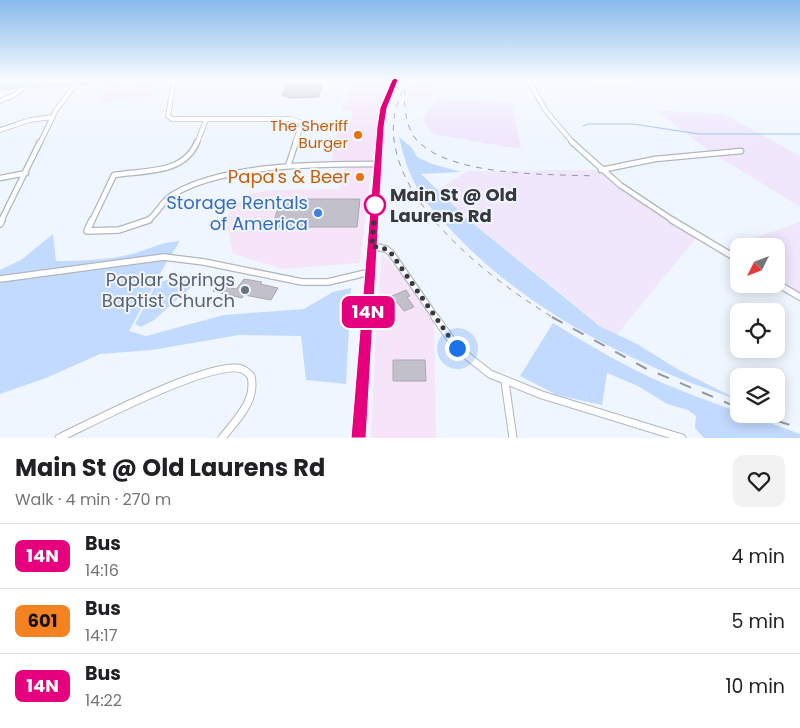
<!DOCTYPE html>
<meta charset="utf-8">
<style>
:root{--surface:#fff;--page:#f2f2f2;--text:#202124;--muted:#757577;--line:#e0e0e0}
body{margin:0;font-family:Poppins,sans-serif;background:var(--page);color:var(--text);height:100vh;display:flex;flex-direction:column;font-size:19px;white-space:nowrap}
*{box-sizing:border-box;margin:0}
p{font-size:16px;color:var(--muted)}
.icon{flex:none;width:28px;height:28px;fill:none;stroke:currentColor;stroke-width:2;stroke-linecap:round;stroke-linejoin:round}
.map{position:relative;height:438px;overflow:hidden}
.panel{display:flex;flex-direction:column;background:var(--surface);flex:1}
.panel>*{flex:none}
.badge{padding:0 10px;border-radius:8px;font-size:18px;line-height:32px}
.needle{width:32px;rotate:228deg}
.tools{position:absolute;left:730px;top:238px;display:grid;gap:10px}
.tools a{display:grid;place-items:center;width:55px;height:55px;border-radius:10px;background:var(--surface);box-shadow:0 2px 12px #0003;font-size:25px}
.you{position:absolute;width:25px;height:25px;margin:-12px;border:4px solid #fff;border-radius:50%;background:#1a73e8;box-shadow:0 0 0 8px #1a73e833}
.map>.badge{position:absolute;translate:-50% -50%;box-shadow:0 0 0 2px #fff}
.round{display:grid;place-items:center;flex:none;width:52px;height:52px;border-radius:10px;background:var(--page)}
.headline{display:flex;align-items:center;justify-content:space-between;height:85px;padding:0 15px}
h1{font-size:24px;font-weight:700;line-height:38px}
ul{padding:0;list-style:none}
li{display:flex;align-items:center;gap:15px;height:65px;padding:0 15px;border-top:1px solid var(--line)}
li div{flex:1}
li b{display:block;font-size:19px}
li em{font-style:normal}
li .badge{min-width:55px;font-weight:700;text-align:center}
.map>svg:first-child{display:block}
.commercial{fill:#f6e5f8}
.industrial{fill:#f0e7fd}
.green{fill:#c2dafe}
.lines{fill:none;stroke-linecap:round;stroke-linejoin:round}
.stream{stroke:#95c0f2;stroke-width:1}
.building{fill:#c2c0ca;stroke:#a9a8b1}
.minor-far3-casing{stroke:#b1b6bf;stroke-width:5.5}
.minor-far2-casing{stroke:#b1b6bf;stroke-width:7}
.minor-far1-casing{stroke:#b1b6bf;stroke-width:8}
.minor-casing{stroke:#b1b6bf;stroke-width:9}
.major-casing{stroke:#d3d3d4;stroke-width:3}
.minor-far3{stroke:#fff;stroke-width:4}
.minor-far2{stroke:#fff;stroke-width:4.5}
.minor-far1{stroke:#fff;stroke-width:5.5}
.minor{stroke:#fff;stroke-width:7}
.major{fill:#bedffe;fill-rule:evenodd}
.rail-far1{stroke:#94989f;stroke-width:1;stroke-dasharray:6 6;stroke-linecap:butt}
.rail{stroke:#94989f;stroke-width:2;stroke-dasharray:12 12;stroke-linecap:butt}
.line{fill:#e6007e;stroke:#fff}
.walk{stroke:#36383c;stroke-width:5;stroke-dasharray:0 9}
.food-dot{fill:#e8710a;stroke:#f0f6ff;stroke-width:2}
.stop-dot{fill:#fff;stroke:#e6007e;stroke-width:2.5}
.shop-dot{fill:#3f7fe0;stroke:#f0f6ff;stroke-width:2}
.worship-dot{fill:#6b7280;stroke:#f0f6ff;stroke-width:2}
.labels{text-anchor:middle;stroke-width:4;stroke-linejoin:round;paint-order:stroke}
.far-food-label{font-size:15px;fill:#c56008;stroke:#f0f6ff;text-anchor:end}
.food-label{font-size:18px;fill:#c56008;stroke:#f0f6ff;text-anchor:end}
.stop-label{font-size:18px;font-weight:bold;fill:#36383c;stroke:#f0f6ff;text-anchor:start}
.shop-label{font-size:18px;fill:#366cbe;stroke:#f0f6ff;text-anchor:end}
.worship-label{font-size:18px;fill:#5b616d;stroke:#f0f6ff;text-anchor:end}
</style>
<div class="map">
<svg width="800" height="438" viewBox="0 0 800 438">
<rect width="100%" height="100%" fill="#f0f6ff"/>
<path class="commercial" d="M155,80l-3,15 -53,8 8,-20z
M354,80h37l-6,9 -9,42 -16,132 -76,6 -51,-15 -8,-37 21,-22 23,-5 71,-1 6,-25 -15,-1 8,-41h11l3,-10 -12,-2z
M411,80h23l-3,19 -23,-3z
M382,254l18,19 34,49 2,116h-65l5,-116z"/>
<path class="industrial" d="M536,80h120l4,7 -28,-4 -7,8z
M437,98l75,4 9,47 -88,-15 -11,-14z
M656,110l68,4 76,42v51l-91,-56z
M596,170l101,67 -82,100 -180,-145 32,-21z
M800,222v72l-24,-14v-34h-37v12l-15,-9z"/>
<path class="green" d="M399,137l13,11 5,9 15,7 29,8 -40,2 44,43 136,110 36,17 42,26 60,30c-106,-35 -213,-89 -289,-171 -11,-12 -23,-24 -31,-38 -10,-16 -16,-36 -20,-54z
M53,234l3,27c25,0 51,-1 76,-7 18,-5 29,-12 48,-13l-15,24 -36,66 17,5 78,-21 80,-6 29,-17 18,-4 -5,96 -40,-4 -5,-44 -62,-1 -87,15 -52,4 -54,24 -46,16v-124l21,-10z
M173,278l23,5 -42,37 -13,7 -6,-3 22,-41z
M553,323c36,22 73,44 112,61 45,19 89,33 135,50v4h-96l-9,-10 1,-12 -8,-6 -21,-6 -29,-18 -31,-13 -5,32 -45,-10 -37,-19z"/>
<g class="lines">
<path class="stream" d="M583,126l5,-2h45l66,10h101"/>
</g>
<path class="building" d="M286,85h36l-3,12 -31,1v-2h-6z
M281,199h79l-3,28h-85z
M244,279l18,3 -2,2 18,4 -7,12 -27,-5 -2,3 -29,-7 6,-6 17,4z
M406,290l4,6 -3,1 7,10 -10,4 -12,-15z
M393,360h32l1,21h-33z"/>
<g class="lines">
<g class="minor-far3-casing">
<path id="minor-far3" d="M174,80l-6,36 4,3h119l11,4 -7,20
M528,80l18,31 27,32
M0,101l14,-6 12,-9
M0,130l30,-10 23,-3
M40,143l16,-33 23,-30
M197,143l9,-23"/>
</g>
<g class="minor-far2-casing">
<path id="minor-far2" d="M572,142l48,43 54,36
M288,166l8,-24
M601,170l54,-11 86,-8
M0,178l26,-5
M1,221l39,-79
M92,221l22,-46c29,-5 70,0 83,-33
M147,221c11,-7 15,-21 27,-27 50,-30 146,-30 204,-30"/>
</g>
<g class="minor-far1-casing">
<path id="minor-far1" d="M92,220l-5,11 32,-1 30,-10
M672,220l67,40
M0,224l2,-4
M372,246l14,3 5,4 45,65
M0,279l164,-22 40,5 98,20h26l42,-10
M776,283l24,14"/>
</g>
<g class="minor-casing">
<path id="minor" d="M435,317l22,31 33,26 52,21 140,43
M505,382l8,56
M59,438c32,-15 153,-79 183,-69 3,1 7,5 9,7 6,25 -15,44 -29,62"/>
</g>
<g class="major-casing">
<path id="major" d="M97,80h22l-2,1 -117,8v-2z
M393,80h4l-11,28 -4,19 -18,311h-10l24,-311 4,-19z"/>
</g>
<use href="#minor-far3" class="minor-far3"/>
<use href="#minor-far2" class="minor-far2"/>
<use href="#minor-far1" class="minor-far1"/>
<use href="#minor" class="minor"/>
<use href="#major" class="major"/>
<path class="rail-far1" d="M409,80c-62,92 76,197 145,238
M405,89c-2,13 1,38 10,49 32,39 133,36 181,38"/>
<path class="rail" d="M552,317l93,51 94,40
M755,414l45,14"/>
</g>
<linearGradient id="sky" x2="0" y2="1"><stop stop-color="#87b9ec"/><stop offset="0.57" stop-color="#f8fbff"/><stop offset="1" stop-color="#f8fbff" stop-opacity="0"/></linearGradient>
<rect width="800" height="141" fill="url(#sky)"/>
<path class="line" d="M395,78l3,2 -11,28 -3,19 -18,311h-15l26,-311 3,-19 12,-28z"/>
<g class="lines">
<path class="walk" d="M375,205l-3,41 14,3 5,4 66,95"/>
</g>
<g class="food-dot">
<circle cx="358" cy="135" r="5"/>
<circle cx="360" cy="177" r="5"/>
</g>
<circle class="stop-dot" cx="375" cy="205" r="10"/>
<circle class="shop-dot" cx="318" cy="213" r="5"/>
<circle class="worship-dot" cx="245" cy="290" r="5"/>
<g class="labels">
<g class="far-food-label">
<text x="348" y="131">The Sheriff<tspan x="348" dy="17">Burger</tspan></text>
</g>
<g class="food-label">
<text x="350" y="183">Papa's &amp; Beer</text>
</g>
<g class="stop-label">
<text x="390" y="201">Main St @ Old<tspan x="390" dy="21">Laurens Rd</tspan></text>
</g>
<g class="shop-label">
<text x="308" y="209">Storage Rentals<tspan x="308" dy="21">of America</tspan></text>
</g>
<g class="worship-label">
<text x="235" y="286">Poplar Springs<tspan x="235" dy="21">Baptist Church</tspan></text>
</g>
</g>
</svg>
<div class="tools">
<a><svg class="needle" viewBox="-14 -14 28 28"><path d="M0-13l5 13h-10z" fill="#e53935"/><path d="M0 13l5-13h-10z" fill="#757577"/></svg></a>
<a><svg class="icon" aria-label="locate" viewBox="0 0 24 24"><circle cx="12" cy="12" r="6"/><path d="M12 2v4M12 18v4M2 12h4M18 12h4"/></svg></a>
<a><svg class="icon" aria-label="layers" viewBox="0 0 24 24"><path d="M12 4l9 5-9 5-9-5zM3 14l9 5 9-5"/></svg></a>
</div>
<div class="you" style="left:457px;top:348px"></div>
<b class="badge" style="left:368px;top:312px;background:#e6007e;color:#fff">14N</b>
</div>
<section class="panel">
<div class="headline"><div><h1>Main St @ Old Laurens Rd</h1><p>Walk · 4 min · 270 m</p></div><a class="round"><svg class="icon" aria-label="heart" viewBox="0 0 24 24"><path d="M12 20l-8-8c-3-5 5-10 8-4 3-6 11-1 8 4z"/></svg></a></div>
<ul>
<li><span class="badge" style="background:#e6007e;color:#fff">14N</span><div><b>Bus</b><p>14:16</p></div><em>4 min</em></li>
<li><span class="badge" style="background:#f58220;color:#111">601</span><div><b>Bus</b><p>14:17</p></div><em>5 min</em></li>
<li><span class="badge" style="background:#e6007e;color:#fff">14N</span><div><b>Bus</b><p>14:22</p></div><em>10 min</em></li>
</ul>
</section>
